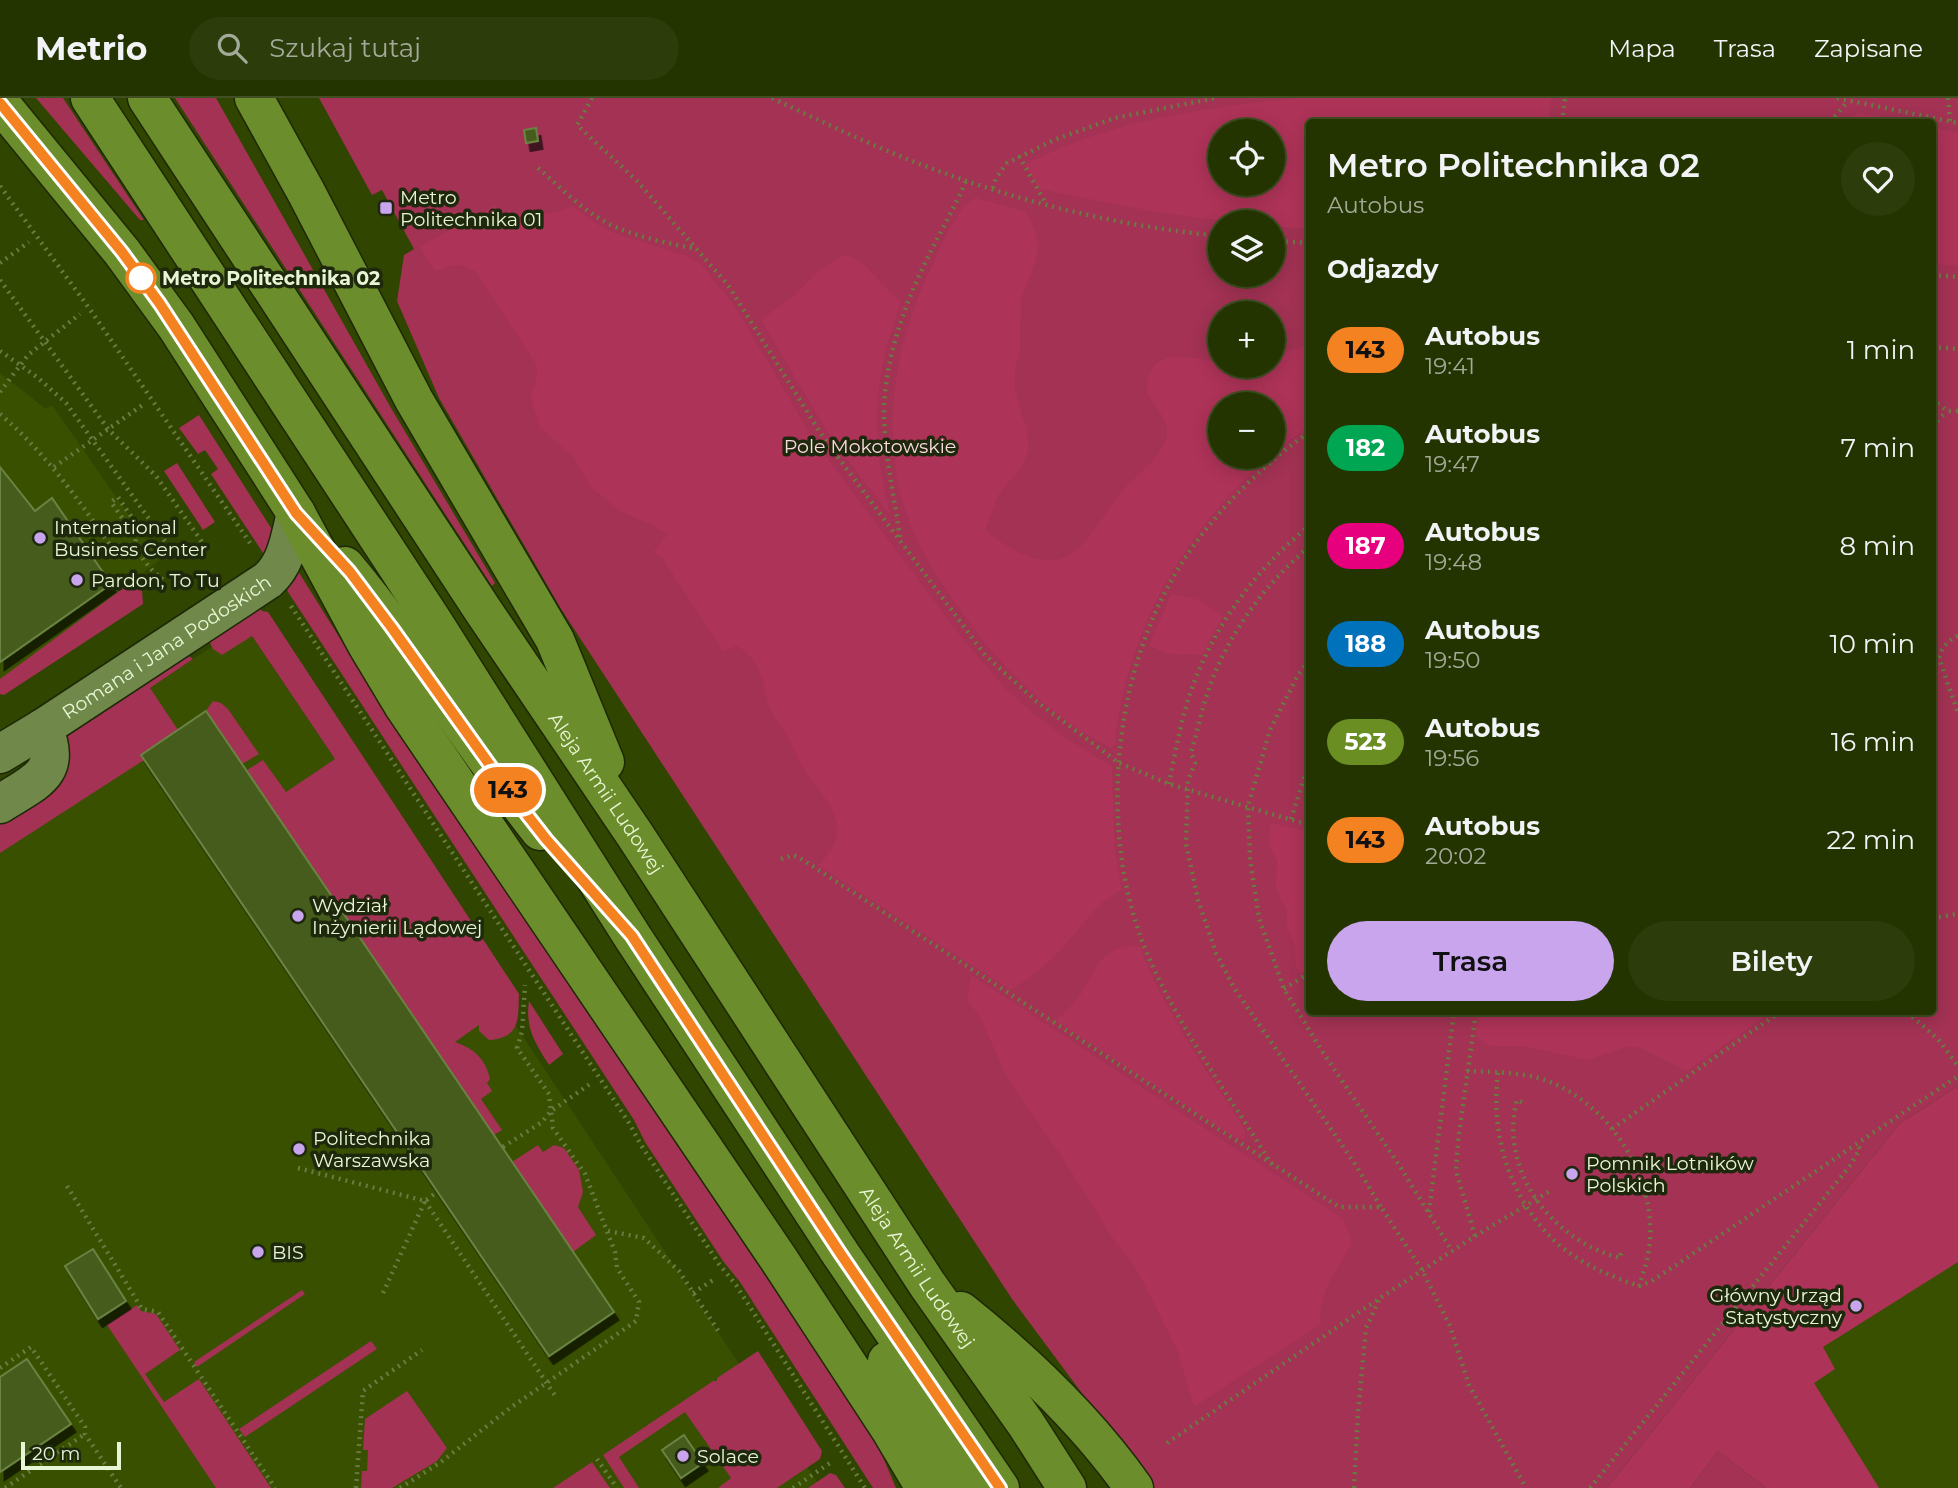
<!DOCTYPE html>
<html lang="pl">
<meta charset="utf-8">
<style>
:root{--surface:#243400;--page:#2c3c0a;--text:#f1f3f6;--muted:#a3aa99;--line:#414f22;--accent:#c9a5ee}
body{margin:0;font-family:Montserrat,sans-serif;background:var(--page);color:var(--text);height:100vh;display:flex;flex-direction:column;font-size:26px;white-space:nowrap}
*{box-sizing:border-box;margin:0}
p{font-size:23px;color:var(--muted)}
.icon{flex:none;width:38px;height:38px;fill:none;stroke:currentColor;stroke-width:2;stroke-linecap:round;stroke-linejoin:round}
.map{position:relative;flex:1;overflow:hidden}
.details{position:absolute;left:1306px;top:21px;width:630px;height:896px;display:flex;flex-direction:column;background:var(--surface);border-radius:7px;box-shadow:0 4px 18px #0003,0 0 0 2px var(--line)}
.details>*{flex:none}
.badge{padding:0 14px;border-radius:23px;font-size:24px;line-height:46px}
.buttons{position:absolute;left:1208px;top:21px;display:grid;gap:14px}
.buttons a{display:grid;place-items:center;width:77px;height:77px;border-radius:50%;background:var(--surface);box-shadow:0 4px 18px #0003,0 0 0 2px var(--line);font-size:35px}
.scale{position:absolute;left:21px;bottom:18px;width:100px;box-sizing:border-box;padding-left:7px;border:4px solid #e8f6d5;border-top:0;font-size:19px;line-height:24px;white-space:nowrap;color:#e8f6d5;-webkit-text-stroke:5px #1e280d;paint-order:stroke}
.map>.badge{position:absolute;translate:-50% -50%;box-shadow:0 0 0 4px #fff}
h2{padding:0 21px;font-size:26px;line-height:63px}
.round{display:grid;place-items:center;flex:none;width:74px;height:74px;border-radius:37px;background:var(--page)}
.headline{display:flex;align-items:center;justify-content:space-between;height:119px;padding:0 21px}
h1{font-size:33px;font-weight:600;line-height:52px}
.action{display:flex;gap:14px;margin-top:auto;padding:14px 21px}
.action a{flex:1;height:80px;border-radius:42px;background:var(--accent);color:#111;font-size:28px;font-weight:600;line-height:80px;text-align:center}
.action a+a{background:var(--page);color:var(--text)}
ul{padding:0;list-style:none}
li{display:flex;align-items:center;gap:21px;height:98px;padding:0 21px}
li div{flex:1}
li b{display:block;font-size:26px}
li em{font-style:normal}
li .badge{min-width:77px;font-weight:700;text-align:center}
header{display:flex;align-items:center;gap:42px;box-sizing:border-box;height:98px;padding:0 35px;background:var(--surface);border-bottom:2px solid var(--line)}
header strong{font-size:33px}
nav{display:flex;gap:38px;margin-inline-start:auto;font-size:24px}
.search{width:490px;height:63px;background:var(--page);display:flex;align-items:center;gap:18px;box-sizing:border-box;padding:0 24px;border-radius:38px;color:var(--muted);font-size:26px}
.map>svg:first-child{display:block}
.built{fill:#385000}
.green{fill:#a33254;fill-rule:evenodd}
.forest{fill:#ae3358;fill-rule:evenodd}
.building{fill:#455c1c;stroke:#6a8243;stroke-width:2;filter:url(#shadow)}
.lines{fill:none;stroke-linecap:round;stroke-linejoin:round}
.minor-casing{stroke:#1d2807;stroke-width:41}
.major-casing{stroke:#1d2807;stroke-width:41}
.path{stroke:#687b41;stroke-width:4.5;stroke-dasharray:2 5;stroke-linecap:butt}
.minor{stroke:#70894a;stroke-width:38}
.major{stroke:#6c8d2b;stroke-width:38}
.line-casing{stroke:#fff;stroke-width:16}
.line{stroke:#f58220;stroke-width:10}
.poi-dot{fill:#c9a5ee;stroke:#1e280d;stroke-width:2.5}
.stop-dot{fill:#fff;stroke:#f58220;stroke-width:3.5}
.labels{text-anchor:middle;stroke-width:7;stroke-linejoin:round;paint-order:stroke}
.poi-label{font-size:19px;fill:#e8f6d5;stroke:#1e280d;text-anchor:start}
.stop-label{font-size:19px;font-weight:bold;fill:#e8f6d5;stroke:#1e280d;text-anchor:start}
.park-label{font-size:19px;fill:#fcdbe0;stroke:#1e280d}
.street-label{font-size:19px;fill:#e8f6d5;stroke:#1e280d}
</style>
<header>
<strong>Metrio</strong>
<div class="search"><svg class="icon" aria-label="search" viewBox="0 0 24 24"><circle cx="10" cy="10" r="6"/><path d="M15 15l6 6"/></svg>Szukaj tutaj</div>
<nav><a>Mapa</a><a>Trasa</a><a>Zapisane</a></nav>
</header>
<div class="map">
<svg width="1958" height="1390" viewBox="0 0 1958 1390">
<defs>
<filter id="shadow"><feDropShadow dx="4.5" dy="8" stdDeviation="0" flood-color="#0009"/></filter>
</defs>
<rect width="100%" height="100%" fill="#304500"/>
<path class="built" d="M0,275l46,36 6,-4 108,155 -160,121z
M244,527l272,401 305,462h-821v-672l150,-128z
M1958,992v398h-351z"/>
<path class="green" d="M36,0h27l81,122h-4z
M175,0h41l175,310 104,175 -3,3z
M319,0h1639v992l-2,-3 -57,37 -292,364h-458l-39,-57 -98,-132 -451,-690 -122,-211 -42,-97 7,-46 10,-6 -32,-59 -10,5zM1309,24h623v890h-623zM1220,33h52v53h-52zM1220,124h52v53h-52zM1220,215h52v53h-52zM1220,306h52v53h-52z
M199,317l72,113 3,5 -3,28 -8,-8 -52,-79 7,-5 -13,-19 -7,4 -19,-26z
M177,365l38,59 -12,8 -39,-59z
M293,465l111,178 462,684 14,25 16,38h-23l-133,-206 -17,-21 -78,-119 -11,-22 -346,-528 -4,-11z
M141,477l2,29 -139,91 -4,-1v-15z
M256,505l6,8 6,1 251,382c-1,24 2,44 -30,46l-10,-9v-6l-24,17c18,6 31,17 35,37l-3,4 5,8 -11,8 21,31 -8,5 -247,-365 16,-10 23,32 49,-33 -83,-123 -30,19 -9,-6 -4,-8z
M186,556l7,5 -43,29 28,42 -37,25 3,5 -144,93v-40l62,-76z
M213,603l8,2 7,6 31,45 -17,10 -36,-53z
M529,903l34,53 -14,11c-14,-22 -24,-37 -20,-64z
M538,1047l5,7 11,-7 10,3 15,22 4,22 -5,15 18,28 -23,17 -61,-90z
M302,1192l3,4 -108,73 -3,-5z
M137,1207l4,6 15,3 24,36 -35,24 19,28 35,-23 72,109h-55l-109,-163z
M371,1243l6,8 -132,88 -6,-8z
M758,1253l64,100 -2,8 -43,29h-59l13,-10 -46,-66 -66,45 20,31h-15l-21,-33 110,-74h4v-3z
M407,1293l40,57 -10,13 -45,27h-31l1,-17h5l1,-21h-5l2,-31z
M1718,1353l48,37h-76z
M592,1364l18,26h-57z
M830,1375l6,2 9,13h-37z"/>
<path class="forest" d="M1296,0h255l-3,24h-239v107l-37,-3v-4c-75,0 -145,-15 -218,-30l-16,-4 -13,-23c83,-45 179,-57 271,-67zM1220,33h52v53h-52z
M1859,15l6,1 43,8h-65z
M1932,29l26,6v133l-26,-2z
M976,100l50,14 11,24 1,14 -5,19 -12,30 -1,50 -5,22v20l11,38 3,18 -5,16 -25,31 -14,36c19,16 51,37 78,28 24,-8 43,-49 60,-68 11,-13 28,-25 37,-39 4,-5 7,-14 7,-20 0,-14 -14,-26 -20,-38 0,-49 39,-36 73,-31v4h52v-10l37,-11v81l-37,28v-50h-52v53h49c-84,71 -144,177 -154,287l-4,4c-53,-26 -101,-72 -136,-118 -25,-34 -51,-69 -66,-109 -31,-82 -15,-177 22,-253 8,-17 28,-66 45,-70z
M495,107l7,7c20,2 51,5 70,-6l26,19 16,8 72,23 15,8 33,41 79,134 149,199 43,50 28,25 30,23 49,31 3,83 7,40c-28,15 -31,26 -51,48 -17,19 -38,40 -61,52l-191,-124c7,-10 20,-25 19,-38 -2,-22 -24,-42 -35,-61 -7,-10 -11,-23 -17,-34 -4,-6 -9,-11 -12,-17 -15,-27 -5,-51 -37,-70l-14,5 -60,-92 -10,-7 15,-18 -15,-9 -31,-13 -30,-24 -17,-29 -36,-33 -9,-32c7,-10 8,-18 6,-30l-60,-92c-15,-10 -24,-9 -40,0l-16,-25z
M846,157c24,7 34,32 55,46 -28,81 -31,131 -11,214l-59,-77 -70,-118c10,-9 22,-15 32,-24 19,-17 27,-30 53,-41z
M1171,496l29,6 23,16 -22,40c-10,-4 -14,-1 -23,-1 -10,0 -20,-6 -29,-9z
M1270,725l39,8v137l-9,6 -4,-8 -1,-21 -8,-19v-16l-7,-12 -4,-12 1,-26 -8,-13z
M1130,848l10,1c25,65 65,122 103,179l3,7 -2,6h-7l-181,-118c8,-8 17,-16 24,-26 17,-24 16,-44 50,-49z
M971,877l372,244 9,24c-15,27 -34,49 -32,81l-126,83 -16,-55 -29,-59 -17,-31 -20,-25 -48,-77 -58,-84 -26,-59 -13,-17z
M1524,914h247l-84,59 -47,-23 -10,-2 -43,14 -64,-14h-33l-15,-11 5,-22h4v3z
M1956,989l2,3v172l-135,85 12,22 -21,14 65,105h-113l-48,-37 -28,37h-83l292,-364z"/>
<path class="building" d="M536,30l2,13 -12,2 -2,-13z
M0,369l35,44 17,-13 59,86 -111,78z
M206,613l408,601 -65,44 -408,-601z
M93,1151l33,52 -28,18 -33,-53z
M27,1261l44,65 -71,48v-95z
M684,1337l19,28 -22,15 -19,-28z"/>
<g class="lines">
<g class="minor-casing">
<g id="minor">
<path id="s1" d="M0,656l43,-26 225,-148c19,-17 22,-43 28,-67"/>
<path d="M0,706c34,-22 64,-30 43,-76"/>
</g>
</g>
<g class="major-casing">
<g id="major">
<path d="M90,0l344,525 198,313 208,317 160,235"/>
<path id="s2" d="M147,0l335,511 153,226 292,449 99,140 41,64"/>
<path d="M254,0l52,94 108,208 141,240 50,122"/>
<path d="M0,5l122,149 54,74 120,187 71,132 36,60 375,553 112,171 35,59"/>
<path d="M345,468c70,84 127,179 195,265"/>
<path d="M961,1213c65,52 125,109 173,177"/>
<path d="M887,1263l74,127"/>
</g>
</g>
<path class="path" d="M592,0l-15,27 60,56 91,104 95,152 162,218 51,46 83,62 50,21 140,41
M772,0c63,30 126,60 192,82 80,28 172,48 256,56
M1837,0l121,25
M1948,0l2,23
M1562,24l3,-24
M1830,24l18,-21
M1019,58l27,48
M538,70c22,19 43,41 69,55 28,14 60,20 90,26
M0,88l89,122 161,235
M993,90l3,-10 11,-15 47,-23 61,-22 100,-20
M1272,143l37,2
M0,165l29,-21
M1932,177l26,2
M0,182l108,149 48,47 46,66
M1932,249l26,2
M0,253l37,26 29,26 111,155
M0,294l28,-37 52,-41
M1932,301l15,12h11
M0,316c48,41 83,92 119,144l16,-11
M1932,328l15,-15
M54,369l90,-63
M154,428l-11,8 -25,-37 -7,5 25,36 -1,9c9,13 16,25 30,34
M900,439c-6,-42 -16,-84 -16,-127 1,-51 21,-107 44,-153 12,-25 27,-50 38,-76
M1309,449c-42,35 -77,82 -97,133 -9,23 -14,49 -21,73l4,10 -7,18 -2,63 12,56 18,53 18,35 121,176 26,43
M291,508l338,517 12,22 78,119 17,21 129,203
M1958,538c-11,5 -16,11 -19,22l19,55
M1309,563l-11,14 -28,55 -22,76 2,53 9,59 25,71 38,62 77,114 53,86
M1169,686c7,-36 14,-75 28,-109 24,-59 63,-109 112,-149
M1291,721l18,-57
M781,761l12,-4 7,3 539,349h42l41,63 28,56 19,59 57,103
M1932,820l26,-4
M1284,891l25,-16
M1907,914l31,27 20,27
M1467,973c25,1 52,1 75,8 59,19 105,83 108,144 2,22 -4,43 -11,63
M1498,975c-8,62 12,128 60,171 23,20 52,32 81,42l13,-5 306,-205
M1522,1004l-5,-2c-19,71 36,141 103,158l1,-5
M1612,1031l168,-117
M503,1049l39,-25 9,-11 39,-27
M1272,1067c-43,-70 -94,-138 -126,-214 -50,-122 -33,-287 41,-396 33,-48 75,-89 122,-123
M298,1070l127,33 12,-9
M67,1088l75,123 16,3 117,176
M425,1103l131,196
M1429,1114l25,-200
M608,1133l36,7 35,33 40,61
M1475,1138l-19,-65 2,-30 18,-129
M383,1195l42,-92
M693,1195l23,-15
M0,1270l31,-21 54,80v7l36,54
M1167,1345l213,-145 95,-62 75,-45
M597,1361l20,29
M5,1390l80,-54
M356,1390l7,-97 59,-41
M400,1390l41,-26 69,-54 126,-87 3,-19 -22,-34 -2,-16 -30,-78 -32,-46 -4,-34 -32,-46 5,-16 3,-47
M793,1390l40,-27
M1354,1390l4,-75 8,-85 14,-30
M1590,1390l259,-321 11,-18 -3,-5"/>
<use href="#minor" class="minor"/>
<use href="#major" class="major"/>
</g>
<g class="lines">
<g class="line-casing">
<path id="line" d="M0,5l122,149 38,52 136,209 54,59 42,56 115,161 39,50 86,97 208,317 160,235"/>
</g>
<use href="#line" class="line"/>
</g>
<g class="poi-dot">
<rect x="379" y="103" width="14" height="14" rx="3.5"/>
<circle cx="40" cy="440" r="7"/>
<circle cx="77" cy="482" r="7"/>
<circle cx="298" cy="818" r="7"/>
<circle cx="299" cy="1051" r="7"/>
<circle cx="1572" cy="1076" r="7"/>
<circle cx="258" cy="1154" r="7"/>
<circle cx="1856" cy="1208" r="7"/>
<circle cx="683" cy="1358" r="7"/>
</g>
<circle class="stop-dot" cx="141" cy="180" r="14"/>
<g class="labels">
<g class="poi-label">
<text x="400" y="106">Metro<tspan x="400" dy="22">Politechnika 01</tspan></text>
<text x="54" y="436">International<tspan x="54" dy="22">Business Center</tspan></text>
<text x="91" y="489">Pardon, To Tu</text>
<text x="312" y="814">Wydział<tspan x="312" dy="22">Inżynierii Lądowej</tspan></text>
<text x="313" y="1047">Politechnika<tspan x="313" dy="22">Warszawska</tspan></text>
<text x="1586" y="1072">Pomnik Lotników<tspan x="1586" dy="22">Polskich</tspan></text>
<text x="272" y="1161">BIS</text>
<text x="1842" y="1204" text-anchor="end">Główny Urząd<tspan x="1842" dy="22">Statystyczny</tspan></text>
<text x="697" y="1365">Solace</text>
</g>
<g class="stop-label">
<text x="162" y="187">Metro Politechnika 02</text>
</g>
<g class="park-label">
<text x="870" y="355">Pole Mokotowskie</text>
</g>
<g class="street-label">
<text dy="7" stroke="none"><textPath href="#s1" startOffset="198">Romana i Jana Podoskich</textPath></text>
<text dy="7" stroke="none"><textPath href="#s2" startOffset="833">Aleja Armii Ludowej</textPath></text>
<text dy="7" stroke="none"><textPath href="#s2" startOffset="1400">Aleja Armii Ludowej</textPath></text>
</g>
</g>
</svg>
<div class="buttons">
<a><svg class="icon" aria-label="locate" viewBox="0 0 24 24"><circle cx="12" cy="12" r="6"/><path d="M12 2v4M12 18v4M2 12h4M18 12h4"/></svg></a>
<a><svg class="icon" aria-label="layers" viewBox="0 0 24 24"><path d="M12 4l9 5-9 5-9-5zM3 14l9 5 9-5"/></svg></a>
<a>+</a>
<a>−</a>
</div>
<div class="scale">20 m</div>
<b class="badge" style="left:508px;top:692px;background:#f58220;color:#111">143</b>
<section class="details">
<div class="headline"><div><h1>Metro Politechnika 02</h1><p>Autobus</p></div><a class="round"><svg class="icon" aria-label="heart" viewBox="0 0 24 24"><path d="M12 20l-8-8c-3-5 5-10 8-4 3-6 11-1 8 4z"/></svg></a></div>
<h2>Odjazdy</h2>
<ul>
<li><span class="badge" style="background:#f58220;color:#111">143</span><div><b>Autobus</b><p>19:41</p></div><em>1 min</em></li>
<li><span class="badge" style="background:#00a651;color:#fff">182</span><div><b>Autobus</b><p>19:47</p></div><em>7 min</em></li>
<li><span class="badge" style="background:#e6007e;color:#fff">187</span><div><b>Autobus</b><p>19:48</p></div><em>8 min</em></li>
<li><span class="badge" style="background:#0072bc;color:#fff">188</span><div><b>Autobus</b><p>19:50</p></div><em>10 min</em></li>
<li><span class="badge" style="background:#6b8e23;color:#fff">523</span><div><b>Autobus</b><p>19:56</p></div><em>16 min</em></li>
<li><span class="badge" style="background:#f58220;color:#111">143</span><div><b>Autobus</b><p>20:02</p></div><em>22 min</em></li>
</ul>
<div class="action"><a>Trasa</a><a>Bilety</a></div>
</section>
</div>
